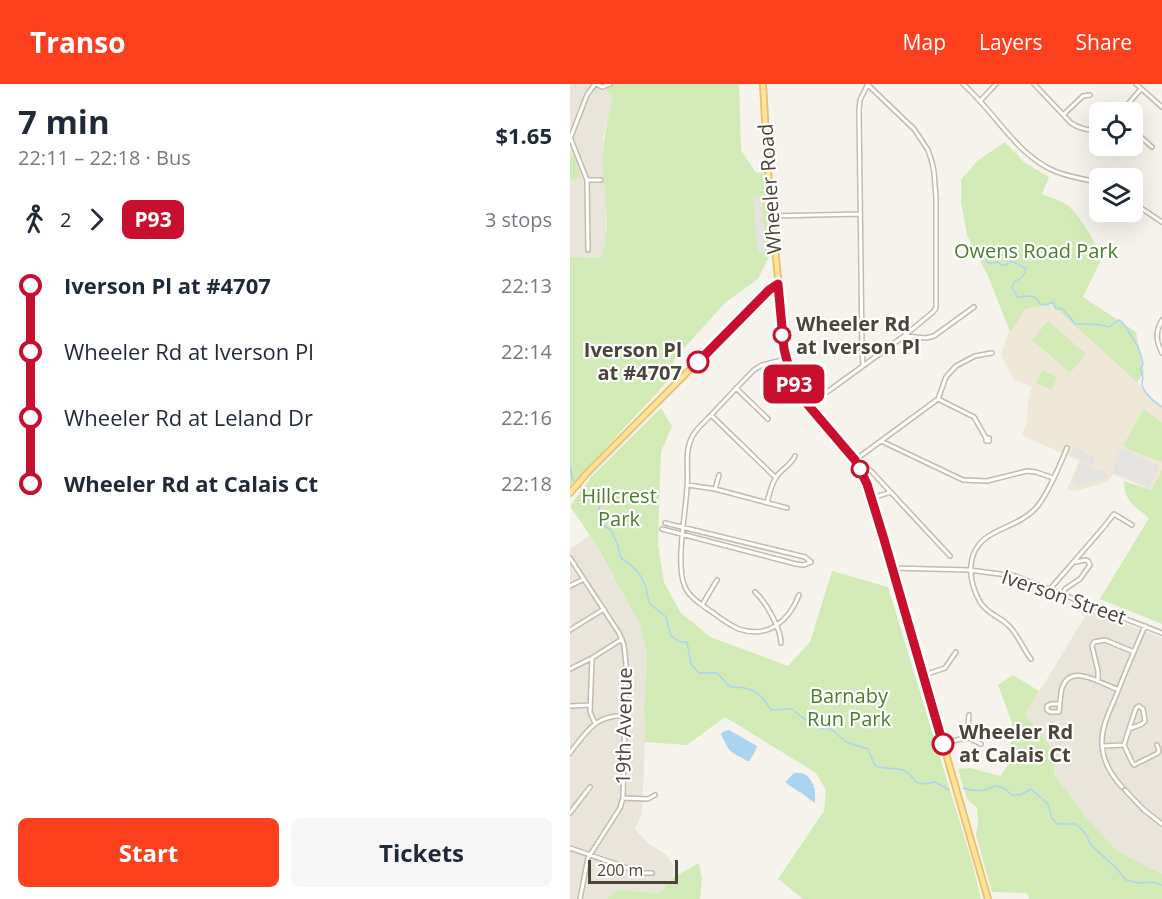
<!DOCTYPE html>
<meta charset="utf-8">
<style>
:root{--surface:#fff;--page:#f6f6f7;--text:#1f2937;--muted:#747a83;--accent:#fc3f1d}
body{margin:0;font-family:"Open Sans",sans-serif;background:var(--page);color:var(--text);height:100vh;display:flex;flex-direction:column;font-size:22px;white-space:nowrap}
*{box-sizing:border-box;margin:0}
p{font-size:20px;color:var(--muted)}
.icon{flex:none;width:33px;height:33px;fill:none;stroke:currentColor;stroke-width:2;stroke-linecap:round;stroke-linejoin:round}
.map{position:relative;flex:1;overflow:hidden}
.drawer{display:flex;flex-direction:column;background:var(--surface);width:570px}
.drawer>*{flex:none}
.badge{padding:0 12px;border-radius:9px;font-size:21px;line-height:39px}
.controls{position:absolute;left:519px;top:18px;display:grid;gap:12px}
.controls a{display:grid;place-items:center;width:54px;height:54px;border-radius:9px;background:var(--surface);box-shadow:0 6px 24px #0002;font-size:30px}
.scale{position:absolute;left:18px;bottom:15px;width:90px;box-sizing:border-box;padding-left:6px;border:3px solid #4b4439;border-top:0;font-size:16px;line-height:21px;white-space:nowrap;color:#4b4439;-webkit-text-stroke:4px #fff;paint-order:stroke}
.map>.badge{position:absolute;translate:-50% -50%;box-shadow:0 0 0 3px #fff}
.legs{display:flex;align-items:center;gap:9px;height:66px;padding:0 18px;font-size:20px}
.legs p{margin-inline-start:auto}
.overview{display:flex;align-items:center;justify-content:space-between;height:102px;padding:0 18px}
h1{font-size:33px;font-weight:700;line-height:45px}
.button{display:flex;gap:12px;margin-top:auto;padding:12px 18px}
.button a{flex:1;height:69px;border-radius:9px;background:var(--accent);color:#fff;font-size:24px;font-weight:700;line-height:69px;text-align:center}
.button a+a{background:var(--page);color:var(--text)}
ul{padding:0 18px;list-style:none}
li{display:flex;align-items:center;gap:21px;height:66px;font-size:22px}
li i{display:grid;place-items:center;width:9px;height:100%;margin:0 8px;background:currentColor}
li i::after{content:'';width:15px;height:15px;margin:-8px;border:4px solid;border-radius:50%;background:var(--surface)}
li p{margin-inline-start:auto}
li:first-child i{background:linear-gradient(#0000 50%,currentColor 0)}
li:last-child i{background:linear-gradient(currentColor 50%,#0000 0)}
header{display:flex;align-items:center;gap:36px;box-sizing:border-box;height:84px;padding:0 30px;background:var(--accent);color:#fff}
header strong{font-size:28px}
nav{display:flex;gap:33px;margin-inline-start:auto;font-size:21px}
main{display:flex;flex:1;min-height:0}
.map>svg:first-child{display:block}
.residential{fill:#eae5da}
.education{fill:#efe8d6}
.green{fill:#d2eab5}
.parking{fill:#e5e3e0}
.water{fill:#a9d4f2}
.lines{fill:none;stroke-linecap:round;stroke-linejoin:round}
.stream{stroke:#a9d4f2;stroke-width:1.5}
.minor-casing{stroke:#c2bbae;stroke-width:6}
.major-casing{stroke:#e6c16a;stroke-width:8}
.minor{stroke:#fff;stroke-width:3}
.major{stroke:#ffe39c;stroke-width:4.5}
.line-1-casing{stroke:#fff;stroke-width:14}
.line-1{stroke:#c8102e;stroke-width:9}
.stop-1-dot{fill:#fff;stroke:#c8102e;stroke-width:3}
.labels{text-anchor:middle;stroke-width:4.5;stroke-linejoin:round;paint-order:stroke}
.street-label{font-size:20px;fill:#4b4439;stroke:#fff}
.park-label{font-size:20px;fill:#4a7f2a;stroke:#fff}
.stop-label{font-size:20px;font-weight:bold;fill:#4b4439;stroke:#fff;text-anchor:start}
</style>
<header>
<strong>Transo</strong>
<nav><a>Map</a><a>Layers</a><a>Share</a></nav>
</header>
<main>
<section class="drawer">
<div class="overview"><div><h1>7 min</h1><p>22:11 – 22:18 · Bus</p></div><b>$1.65</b></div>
<div class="legs"><svg class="icon" aria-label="walk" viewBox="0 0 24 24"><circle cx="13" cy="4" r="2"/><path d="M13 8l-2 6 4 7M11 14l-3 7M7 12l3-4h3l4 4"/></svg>2<svg class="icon" aria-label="forward" viewBox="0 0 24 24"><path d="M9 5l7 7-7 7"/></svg><b class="badge" style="background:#c8102e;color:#fff">P93</b><p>3 stops</p></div>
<ul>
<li><i style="color:#c8102e"></i><b>Iverson Pl at #4707</b><p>22:13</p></li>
<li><i style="color:#c8102e"></i><span>Wheeler Rd at Iverson Pl</span><p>22:14</p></li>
<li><i style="color:#c8102e"></i><span>Wheeler Rd at Leland Dr</span><p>22:16</p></li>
<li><i style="color:#c8102e"></i><b>Wheeler Rd at Calais Ct</b><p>22:18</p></li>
</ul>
<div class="button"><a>Start</a><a>Tickets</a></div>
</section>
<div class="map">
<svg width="592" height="815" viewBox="0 0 592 815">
<rect width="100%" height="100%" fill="#f6f3ec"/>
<path class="residential" d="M0,0h31l12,15 -10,38v22l4,39 -1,48 -5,12 -31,-1v-77l10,-2 -5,-20 -5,-4z
M20,451l49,88 8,32 -3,49 1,38 -3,71 -7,16 13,14 18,12 8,11 -2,12 -8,12 -9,3h-18l-29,4 -1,2h-37v-350z
M519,526l73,28v236l-45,-23 -31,-34 -32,-43 1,-22 -30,-37z"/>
<path class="education" d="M481,220l79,70 32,34v62l-11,20 -38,-16 -4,7 -35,11 -7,-3 12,-28 -58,-26 6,-12 1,-23 4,-13 -18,-7 -13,-25 6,-19 19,-27z"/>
<path class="green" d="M31,0h138l2,66 15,23 7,-1 7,82 -5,11 -7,14 -32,23 -51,56 -6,22 -99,106v-229l31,1c12,-31 2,-67 2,-100 0,-21 5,-40 10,-59z
M435,58l19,20 25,15 -7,17c7,3 15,5 22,9 14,8 32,40 38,55l-19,39 53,35 8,41 -7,9 -86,-78 -25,5 -16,23 -22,-56 -21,-41 -6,-33v-22l16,-19z
M0,70l5,3 6,21 -11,2z
M478,237l38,33 -16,19 -38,-33z
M472,286l15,7 -5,13 -16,-7z
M91,324l11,18 -11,26 -2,52 -1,41 6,37 16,30 30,25 78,29 22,-24 22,-71 56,16 84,275 9,37h-178l-25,-20 46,-68 2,-21 -10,-17 -91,-56 -38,28 -42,-3 -1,-38 3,-49 -8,-32 -44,-80 -25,-37 22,-30z
M574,325l18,14v39l-35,-13 -3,-5z
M592,386v154l-62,-25 49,-81c-15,-13 -24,-15 -25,-37l27,9z
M443,591l26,16 -14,24 30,37 -1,22 32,43 31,34 45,23v25h-133l-2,-6 -35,-1 -16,-57 2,-13 -1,-14 -10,-9 -9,-30 13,-1 29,8 9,-12 3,-41 -14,-38z
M129,779l3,15 -2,21h-93l10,-9 39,3 8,-3 8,-12z"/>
<path class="parking" d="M191,112l6,56 -9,1 -5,-56z
M504,363l22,11 -3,8 -22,-11z
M551,364l39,18 -11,22 -34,-15 -3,-6z
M510,377l19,9h5l3,8 -27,8 -8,-4z"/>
<path class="water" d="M159,646l28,16 -2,6 -6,9h-2c-5,-4 -10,-5 -14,-8 -6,-4 -9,-13 -12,-19l3,-3z
M224,689c11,-1 15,3 20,13l-1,2h2v15c-5,-3 -8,-6 -12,-9 -7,-4 -13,-8 -18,-12z"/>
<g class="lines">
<path class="stream" d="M403,168l17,2 -4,6 2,3 10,-1 3,3h5l5,-4c6,2 10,6 15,7 -1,7 -4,11 -11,13l-3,6 5,10c9,0 18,-5 23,7l6,1 7,-3 3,7 5,-1 8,8 6,8c12,0 23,-1 34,3l10,-7 3,2c9,13 19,26 21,42 -5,8 -1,6 0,14 0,2 -1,3 -1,5 0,10 13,19 20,24
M0,382l3,15
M9,402l21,19 -2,8 1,10 12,7 6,13 4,15c20,13 25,23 28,45l17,14 5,19 9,6h7l4,22 8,9h18l13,14c23,0 29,4 41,23l21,-1 10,8 17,11 12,1 15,13 22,7 7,17c20,6 27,-4 41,16l9,2 10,-2 14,8
M393,704c11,4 22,3 32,-2l9,2 8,7h8l11,-6 17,15 4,14 5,6h19l9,9 6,12 25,23 10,12 14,3 14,-1 8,3"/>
<g class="minor-casing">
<path id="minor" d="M26,0l6,3 8,-3
M393,0c31,27 51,67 87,85 15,8 33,9 50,14
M464,0l37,39c9,6 18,8 29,7
M566,0l26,23
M411,16l15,-16
M551,28l20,-23
M494,30l19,-18 7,-1
M562,45l20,18
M0,53l17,43 1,70
M0,55l17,-44 8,-11
M17,96h14
M562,118l30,20
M202,132l88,-2
M592,236c-7,12 -6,21 0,33
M335,252l21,2 8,-2 40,-29
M216,275l-24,6 -8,5c-14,14 -27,28 -41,43 -7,8 -16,14 -21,24 -8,15 -3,33 -5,50 -1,25 -12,78 -2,100 5,11 17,18 27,25 8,6 17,13 27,17 29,10 50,-8 60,-34
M293,281l-1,-17 -3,-238 1,-10 8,-16
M166,304l32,31
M368,315l36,18 12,21h3v3h-3v-3
M238,322l96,-70 29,-24 3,-4v-110l-2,-26 -2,-10 -4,-12 -14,-21 -46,-44
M141,331l64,62
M311,357l82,39 24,1 40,-10 9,1 17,6
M285,376l83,-61 8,-22 10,-11 19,-10 17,-3
M294,381l8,7 78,84
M118,401l27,4 72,19
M145,405l4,-14
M302,414l19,-6
M197,419c2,-8 4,-17 8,-24 5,-10 16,-13 20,-23
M95,439l140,34 6,5
M92,445l134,35 8,1 7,-3
M0,474l49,75 5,12 2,20 -3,133 -3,10 -32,50 -8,41
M323,484l76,2 46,6 147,57
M0,502l14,-7
M480,505l53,-61 11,-14 18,11
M185,508c11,10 26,37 26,51
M493,510l2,-5 15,-10 10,-14 -2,-4 -2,-1 -11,2
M132,521l15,-25
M0,546l34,-21
M22,574l-2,54 5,11
M461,575c-8,-10 -13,-25 -23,-34 -9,-9 -21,-11 -28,-23 -13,-24 -15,-53 12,-68 14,-8 32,-13 43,-25 12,-12 25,-44 32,-61
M0,585l22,-11 30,-19
M354,591l21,-7 11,-16
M528,597v-10l-6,-25 2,-4 11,-2 29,12
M490,620h-9l-4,2v4l3,2h9c1,-7 1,-16 3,-24 9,-26 39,-4 55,1
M0,622l20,-1
M569,622l4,3 2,12 -3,3 -13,5 7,-21z
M559,645l-5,16 8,17 2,3 24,-12 1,-3 -2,-5
M397,653l2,-22
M373,660l24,-7 14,7
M532,662l22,-1
M0,669c16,-21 26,-39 56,-37
M552,703c-11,-12 -19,-25 -20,-42 -1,-17 7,-33 14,-49 9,-24 19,-47 29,-70
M555,706l19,20 18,14
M53,714l25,1 7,-4
M0,729l20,-26
M0,764l66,23 8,2h8"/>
</g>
<g class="major-casing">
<path id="major" d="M193,0l6,103 17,172 8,24 9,16 52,61 12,24 19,62 102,353
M0,409l17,-20 180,-181 11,-8"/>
</g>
<use href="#minor" class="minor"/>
<use href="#major" class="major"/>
</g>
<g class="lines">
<g class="line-1-casing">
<path id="line-1" d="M128,278l71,-72 9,-6 6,65 6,23 13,27 52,61 12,24 16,52 60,208"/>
</g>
<use href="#line-1" class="line-1"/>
</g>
<g class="stop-1-dot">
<circle cx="212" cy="251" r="8"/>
<circle cx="128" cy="278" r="10"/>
<circle cx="290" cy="385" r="8"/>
<circle cx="373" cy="660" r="10"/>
</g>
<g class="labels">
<g class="street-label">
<text transform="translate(200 105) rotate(-94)" y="7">Wheeler Road</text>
<text transform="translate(494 513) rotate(19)" y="7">Iverson Street</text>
<text transform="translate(54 642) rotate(-89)" y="7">19th Avenue</text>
</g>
<g class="park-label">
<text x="466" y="174">Owens Road Park</text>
<text x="49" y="419">Hillcrest<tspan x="49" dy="23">Park</tspan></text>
<text x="279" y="619">Barnaby<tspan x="279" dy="23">Run Park</tspan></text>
</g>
<g class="stop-label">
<text x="226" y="247">Wheeler Rd<tspan x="226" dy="23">at Iverson Pl</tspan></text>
<text x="112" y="273" text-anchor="end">Iverson Pl<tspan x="112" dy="23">at #4707</tspan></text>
<text x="389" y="655">Wheeler Rd<tspan x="389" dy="23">at Calais Ct</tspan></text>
</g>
</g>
</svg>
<div class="controls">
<a><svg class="icon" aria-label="locate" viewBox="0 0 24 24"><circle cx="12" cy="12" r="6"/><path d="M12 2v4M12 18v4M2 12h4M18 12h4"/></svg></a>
<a><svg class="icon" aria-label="layers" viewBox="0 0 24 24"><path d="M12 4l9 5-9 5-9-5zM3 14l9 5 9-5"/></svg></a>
</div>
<div class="scale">200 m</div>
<b class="badge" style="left:224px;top:300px;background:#c8102e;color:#fff">P93</b>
</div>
</main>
